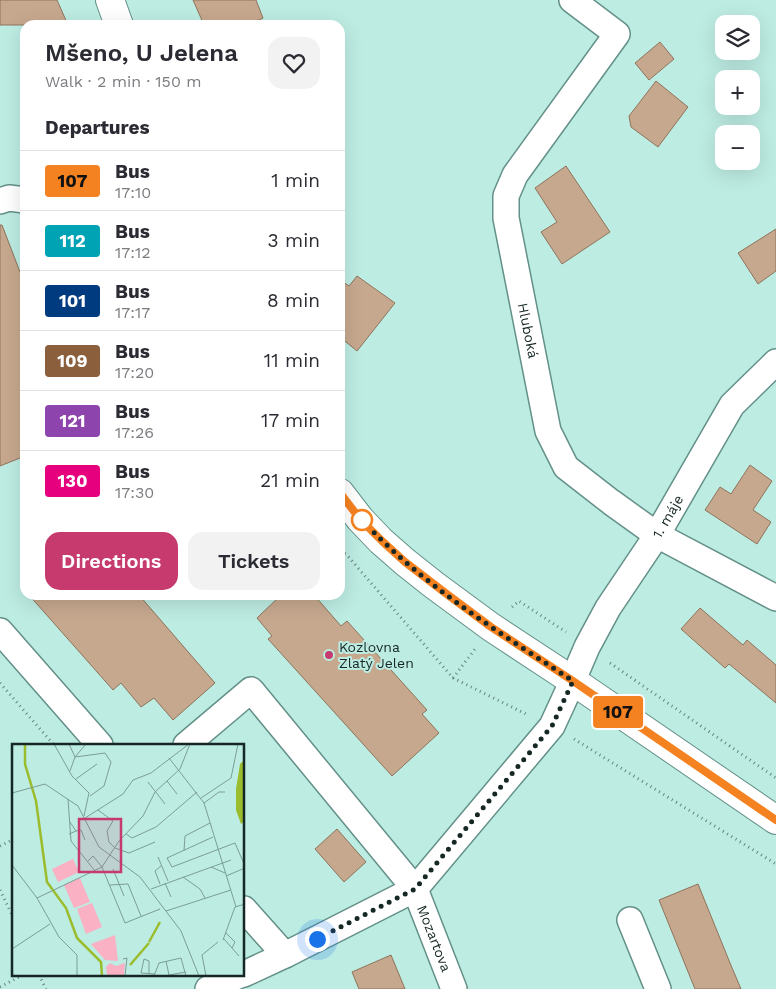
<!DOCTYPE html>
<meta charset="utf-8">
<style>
:root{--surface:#fff;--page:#f2f2f3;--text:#2b2b33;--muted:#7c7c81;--line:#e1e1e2;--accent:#c63a6d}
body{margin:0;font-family:"Work Sans",sans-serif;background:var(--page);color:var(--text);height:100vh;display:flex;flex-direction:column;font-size:19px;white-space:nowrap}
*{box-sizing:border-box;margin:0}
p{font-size:16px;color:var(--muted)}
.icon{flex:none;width:28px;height:28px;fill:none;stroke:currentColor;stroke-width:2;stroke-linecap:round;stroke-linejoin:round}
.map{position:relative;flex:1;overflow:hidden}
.details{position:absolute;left:20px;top:20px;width:325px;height:580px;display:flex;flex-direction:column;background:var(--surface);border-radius:15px;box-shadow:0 5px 20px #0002}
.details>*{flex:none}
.badge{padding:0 10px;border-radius:4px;font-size:18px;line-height:32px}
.controls{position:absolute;left:715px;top:15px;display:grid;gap:10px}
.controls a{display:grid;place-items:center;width:45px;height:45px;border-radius:10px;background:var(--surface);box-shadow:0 5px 20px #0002;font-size:25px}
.you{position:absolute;width:25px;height:25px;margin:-12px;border:4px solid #fff;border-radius:50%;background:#1a73e8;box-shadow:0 0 0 8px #1a73e833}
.map>.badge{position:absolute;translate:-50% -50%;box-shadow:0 0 0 2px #fff}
h2{padding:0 25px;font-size:19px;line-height:45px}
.round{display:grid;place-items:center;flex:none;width:52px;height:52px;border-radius:15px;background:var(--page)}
.headline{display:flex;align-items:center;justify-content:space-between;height:85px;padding:0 25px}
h1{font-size:24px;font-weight:600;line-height:38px}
.cta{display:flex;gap:10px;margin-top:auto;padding:10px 25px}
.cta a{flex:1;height:58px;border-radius:15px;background:var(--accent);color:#fff;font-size:20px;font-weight:600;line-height:58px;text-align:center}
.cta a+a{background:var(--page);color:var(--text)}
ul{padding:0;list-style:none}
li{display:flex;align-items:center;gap:15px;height:60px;padding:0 25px;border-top:1px solid var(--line)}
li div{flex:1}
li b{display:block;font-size:19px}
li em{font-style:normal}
li .badge{min-width:55px;font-weight:700;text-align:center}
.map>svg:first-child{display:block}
.building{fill:#c6a88e;stroke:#8f735b}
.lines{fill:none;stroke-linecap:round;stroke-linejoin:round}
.minor-casing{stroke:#639088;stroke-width:28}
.tertiary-casing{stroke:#639088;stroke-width:30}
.path{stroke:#65857f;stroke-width:3;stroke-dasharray:1 4;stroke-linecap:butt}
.minor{stroke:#fff;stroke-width:25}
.tertiary{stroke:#fff;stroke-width:28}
.line-casing{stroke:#fff;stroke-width:11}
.line{stroke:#f58220;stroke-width:8}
.walk{stroke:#162825;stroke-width:5;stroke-dasharray:0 9}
.stop-dot{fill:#fff;stroke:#f58220;stroke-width:2.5}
.poi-dot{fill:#c63a6d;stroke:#bdece3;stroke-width:2}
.labels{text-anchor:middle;stroke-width:4;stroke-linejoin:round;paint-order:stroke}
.street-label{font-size:14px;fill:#162825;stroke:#bdece3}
.poi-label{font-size:14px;fill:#162825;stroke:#bdece3;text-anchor:start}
.inset-river{fill:none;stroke:#9bbd2d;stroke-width:2.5}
.inset-road{fill:none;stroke:#7a9e97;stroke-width:1}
.view{fill:#c63a6d;fill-opacity:0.15;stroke:#c63a6d;stroke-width:2.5}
.inset-edge{fill:none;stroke:#162825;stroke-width:2.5}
</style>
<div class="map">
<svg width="776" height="989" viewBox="0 0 776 989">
<rect width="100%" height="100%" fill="#bdece3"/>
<path class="building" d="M0,0h57l11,25h-68z
M193,0h63l7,18 -14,7h-45z
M660,42l14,17 -25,21 -14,-17z
M656,81l32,26 -30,40 -27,-20 -2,-11z
M566,166l44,66 -48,32 -21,-32 16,-10 -22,-34z
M0,225h2l23,60v171l-25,10z
M776,229v42l-18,13 -20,-31z
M357,276l38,27 -38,48 -17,-14v-57l9,6z
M750,465l22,16 -19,29 18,12 -14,22 -52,-34 15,-23 11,7z
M29,595h110l76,88 -42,37 -19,-22 -13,9 -20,-24 -8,7z
M281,595h33l27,31 6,-5 80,89 -5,4 17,19 -47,43 -124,-137 4,-3 -15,-18z
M700,608l43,37 4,-5 29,25v38l-47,-39 -4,4 -44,-39z
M337,829l29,33 -22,20 -29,-33z
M698,884l32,79 11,26h-46l-36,-89z
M391,955l14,34h-46l-7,-17z"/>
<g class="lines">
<g class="minor-casing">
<g id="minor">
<path id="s1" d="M572,0l45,34 -102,141 -9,21v22l42,213 18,36 45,35 46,33 119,63"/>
<path d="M0,201l9,-3 16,2"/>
<path d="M0,631l100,114"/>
<path id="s2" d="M186,745l65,-55 164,199 39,100"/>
<path d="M244,909l41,46"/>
<path d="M630,920l28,69"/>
<path id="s3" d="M244,974l41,-19 130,-66 137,-163 17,-37 18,-42 21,-39 49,-73 75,-130 44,-43"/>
<path d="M208,989l32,-14"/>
</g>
</g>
<g class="tertiary-casing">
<path id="tertiary" d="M110,0l9,25
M340,493l20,26 21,22 24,21 29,23 57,42 82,54 203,139"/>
</g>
<path class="path" d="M340,552l6,2 107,124 73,36
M512,607l7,-6 47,31
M610,663l166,115
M453,678l22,-29
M0,683l54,62
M574,739l202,125
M0,846l14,-7
M0,890l14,29
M39,975l7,14
M0,987l19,-10 1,-2"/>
<use href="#minor" class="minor"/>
<use href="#tertiary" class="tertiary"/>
</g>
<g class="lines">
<g class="line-casing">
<path id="line" d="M340,493l20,26 22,22 23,21 43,33 43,32 82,54 203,139"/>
</g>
<use href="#line" class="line"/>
<path class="walk" d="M317,939l98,-50 137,-163 21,-45c-73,-48 -152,-97 -211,-161"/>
</g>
<circle class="stop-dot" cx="362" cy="520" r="10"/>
<circle class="poi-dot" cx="329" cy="655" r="5"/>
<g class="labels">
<g class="street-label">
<text dy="5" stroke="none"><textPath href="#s1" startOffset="390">Hluboká</textPath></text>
<text dy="5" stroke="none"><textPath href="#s3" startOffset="644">1. máje</textPath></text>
<text dy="5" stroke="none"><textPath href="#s2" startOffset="396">Mozartova</textPath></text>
</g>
<g class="poi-label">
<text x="339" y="652">Kozlovna<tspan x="339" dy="16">Zlatý Jelen</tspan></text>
</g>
</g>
<g transform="translate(12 744)">
<rect width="232" height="232" fill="#bdece3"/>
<path d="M61,115l6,13 -21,10 -6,-13zM68,134l10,24 -16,6 -10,-23zM80,159l10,24 -16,7 -9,-25zM103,191l3,26 -13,-1 -14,-16zM98,219l6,3 9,-3 -1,12 -17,1 -1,-9z" fill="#fab1c4"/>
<path d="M232,16v62l-3,2 -5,-14v-21l4,-25z" fill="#9bbd2d"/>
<path class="inset-river" d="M13,0v20l11,37 11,81 19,26 11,30 24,24 1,14M137,198l11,-20M118,221l19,-22"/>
<path class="inset-road" d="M42,0l18,32 17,17 -5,23M57,0l6,13 30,-4 6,9 -7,24 -14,10M157,14l35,45 32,104M58,27l5,-14 11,-13M64,35l21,-15M155,37l10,13M136,38l17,22M0,49l33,-9 33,22 21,41 41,30 41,54 18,45M189,54l30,-20 7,-34M56,55l3,42 24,30M192,59l15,-11h6M86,66l15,11 -6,10 2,11 6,6 14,5 26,-11M73,74l38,-24 10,-14 18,-7 38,-29M64,87l5,-1 4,10M57,90l7,-3 -6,-9M114,90l6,4 24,-11 41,-35M201,93l-46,21 5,9 63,-24 10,23M172,107l1,-15 25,-13M146,113l10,24M75,118l6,-6 9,11 23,56 35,-14M0,121l25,33 22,39 18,18v21M199,123l14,6M101,125l11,27M214,132l19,-8M171,133l17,12 5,9M153,139l6,14M148,140l-5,-13 6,-5M98,141l18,-1 13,32M139,145l80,-29M25,154l65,-31 17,-26 24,-25 12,-24 25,-23 10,-25M154,167l65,-21M214,189l9,9 -3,6M212,195l15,17M211,196l12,-33 10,-3M0,205l38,-25M111,215l4,-1 -2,18M154,217l3,14 17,-3M137,229v-12l-5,-2 -3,14 14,1M142,232l5,-13 22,-5 5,18M194,232l-4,-21 16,-13"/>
<path class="view" d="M67,75h42v53h-42z"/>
<rect width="232" height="232" class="inset-edge"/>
</g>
</svg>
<div class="controls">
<a><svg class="icon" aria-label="layers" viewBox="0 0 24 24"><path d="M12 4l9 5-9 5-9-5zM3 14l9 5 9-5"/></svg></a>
<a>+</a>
<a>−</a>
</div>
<div class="you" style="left:317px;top:939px"></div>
<b class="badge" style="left:618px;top:712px;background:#f58220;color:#111">107</b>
<section class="details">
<div class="headline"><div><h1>Mšeno, U Jelena</h1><p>Walk · 2 min · 150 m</p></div><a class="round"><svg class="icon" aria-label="heart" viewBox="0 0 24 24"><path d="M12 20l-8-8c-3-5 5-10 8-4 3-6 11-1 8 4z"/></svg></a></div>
<h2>Departures</h2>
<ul>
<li><span class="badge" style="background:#f58220;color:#111">107</span><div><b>Bus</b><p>17:10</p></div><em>1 min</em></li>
<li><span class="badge" style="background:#00a3b4;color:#fff">112</span><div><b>Bus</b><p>17:12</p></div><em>3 min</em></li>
<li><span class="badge" style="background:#003b80;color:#fff">101</span><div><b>Bus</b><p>17:17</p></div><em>8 min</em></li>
<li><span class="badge" style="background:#8b5e3c;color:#fff">109</span><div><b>Bus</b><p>17:20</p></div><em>11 min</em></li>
<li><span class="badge" style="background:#8e44ad;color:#fff">121</span><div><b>Bus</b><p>17:26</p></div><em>17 min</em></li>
<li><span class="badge" style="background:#e6007e;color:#fff">130</span><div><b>Bus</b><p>17:30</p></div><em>21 min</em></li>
</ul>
<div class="cta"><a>Directions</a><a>Tickets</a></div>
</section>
</div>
